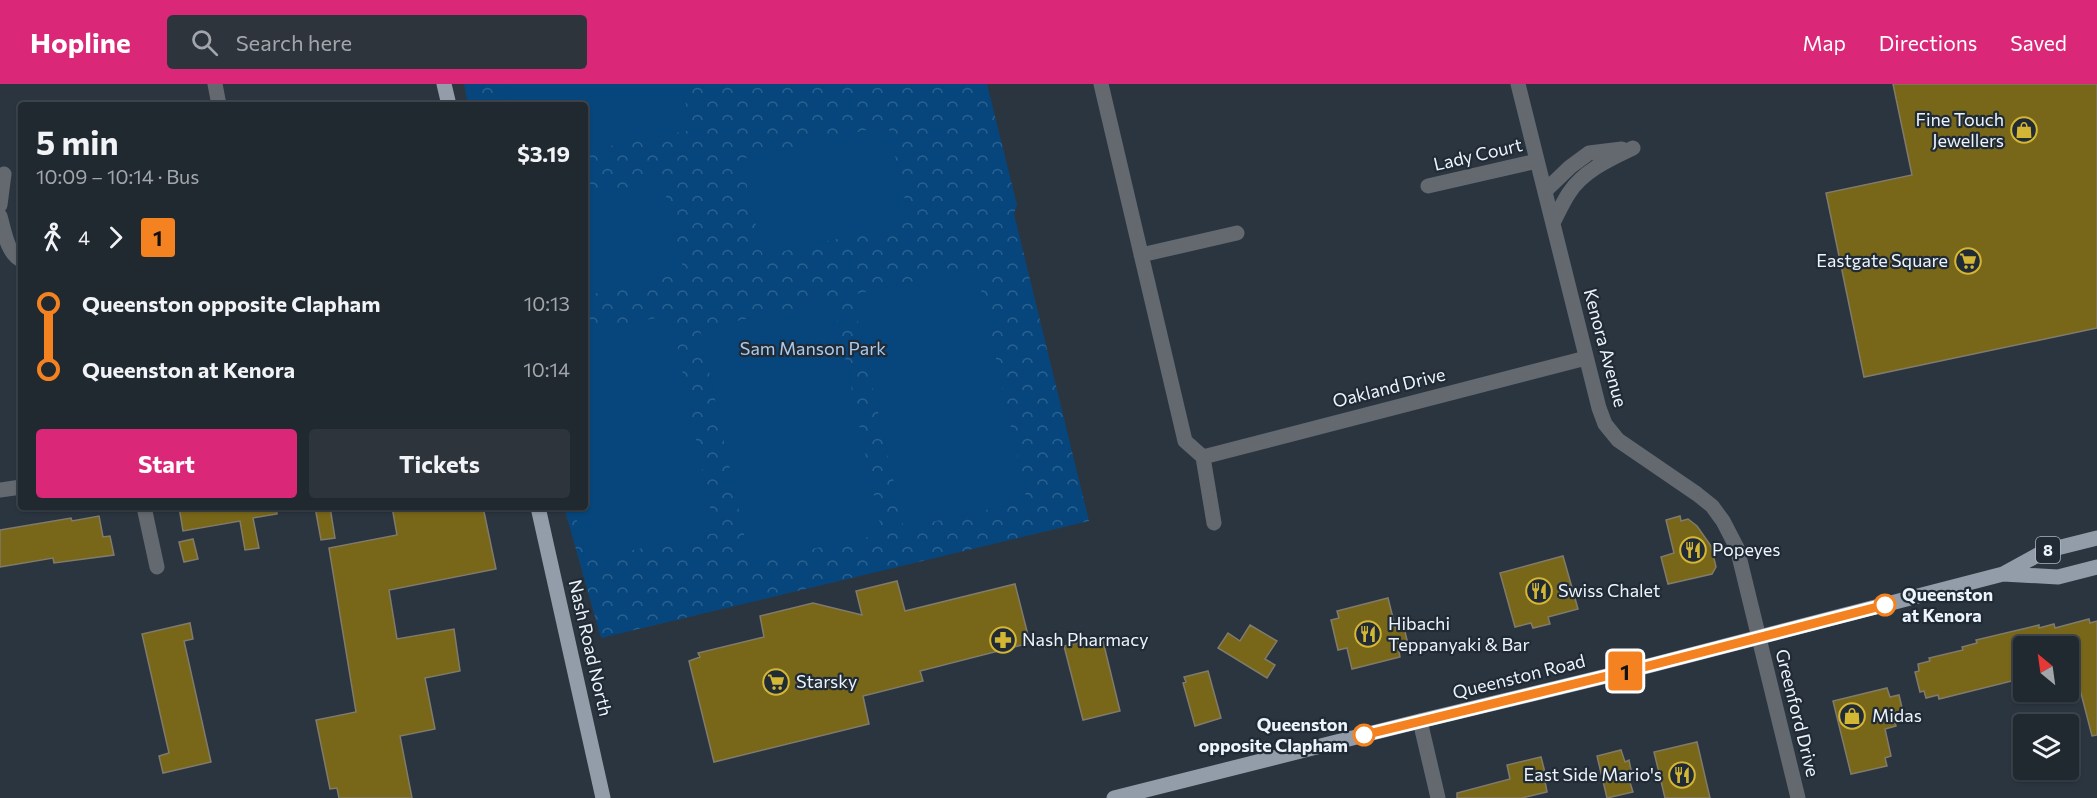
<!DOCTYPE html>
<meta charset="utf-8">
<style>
:root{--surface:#202830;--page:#2d343c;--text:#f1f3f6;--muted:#a2a6ab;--line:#3d444c;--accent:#db2777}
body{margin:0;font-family:Commissioner,sans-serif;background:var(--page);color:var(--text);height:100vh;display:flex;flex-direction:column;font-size:22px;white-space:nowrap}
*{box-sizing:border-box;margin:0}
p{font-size:20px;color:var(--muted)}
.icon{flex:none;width:33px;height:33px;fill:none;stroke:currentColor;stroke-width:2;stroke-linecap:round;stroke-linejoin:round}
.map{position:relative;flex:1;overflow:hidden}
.side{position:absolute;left:18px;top:18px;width:570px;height:408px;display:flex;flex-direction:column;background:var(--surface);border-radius:6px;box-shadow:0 2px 4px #0004,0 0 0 2px var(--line)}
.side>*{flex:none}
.badge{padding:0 12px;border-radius:4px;font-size:21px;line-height:39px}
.needle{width:39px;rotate:331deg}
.controls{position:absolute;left:2013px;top:552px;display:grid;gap:12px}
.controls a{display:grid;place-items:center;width:66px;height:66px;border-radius:6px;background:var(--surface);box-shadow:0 2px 4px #0004,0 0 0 2px var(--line);font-size:30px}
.map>.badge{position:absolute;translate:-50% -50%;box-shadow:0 0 0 3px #fff}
.legs{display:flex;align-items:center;gap:9px;height:66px;padding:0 18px;font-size:20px}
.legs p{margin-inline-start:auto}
.overview{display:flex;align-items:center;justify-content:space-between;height:102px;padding:0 18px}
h1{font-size:33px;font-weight:700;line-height:45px}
.cta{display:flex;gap:12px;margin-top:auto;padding:12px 18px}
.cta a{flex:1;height:69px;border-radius:6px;background:var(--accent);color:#fff;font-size:24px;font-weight:700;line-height:69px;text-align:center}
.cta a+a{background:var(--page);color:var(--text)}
ul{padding:0 18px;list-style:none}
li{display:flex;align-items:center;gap:21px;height:66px;font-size:22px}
li i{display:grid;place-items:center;width:9px;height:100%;margin:0 8px;background:currentColor}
li i::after{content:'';width:15px;height:15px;margin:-8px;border:4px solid;border-radius:50%;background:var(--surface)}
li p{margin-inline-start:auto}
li:first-child i{background:linear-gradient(#0000 50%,currentColor 0)}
li:last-child i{background:linear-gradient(currentColor 50%,#0000 0)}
header{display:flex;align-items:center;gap:36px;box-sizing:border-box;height:84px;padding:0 30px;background:var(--accent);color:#fff}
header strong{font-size:28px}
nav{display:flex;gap:33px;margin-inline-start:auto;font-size:21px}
.search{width:420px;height:54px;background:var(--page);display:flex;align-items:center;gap:15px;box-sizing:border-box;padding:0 21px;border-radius:6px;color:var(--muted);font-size:22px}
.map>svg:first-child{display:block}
.park{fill:url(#park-crowns)}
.pitch{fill:#06467c}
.building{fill:#786619;stroke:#807b6b;stroke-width:1.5}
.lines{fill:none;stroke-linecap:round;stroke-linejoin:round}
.minor{stroke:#64696f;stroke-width:15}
.major{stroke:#939da9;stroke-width:15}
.line-1-casing{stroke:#fff;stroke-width:14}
.line-1{stroke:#f58220;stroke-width:9}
.stop-1-dot{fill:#fff;stroke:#f58220;stroke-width:3}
.labels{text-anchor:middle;stroke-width:4.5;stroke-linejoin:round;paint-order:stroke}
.shield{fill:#212b36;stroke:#b0b8c0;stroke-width:1.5}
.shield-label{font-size:16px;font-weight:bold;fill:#edf4fb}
.poi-label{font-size:18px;fill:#edf4fb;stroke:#212b36;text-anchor:start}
.street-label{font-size:18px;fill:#edf4fb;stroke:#212b36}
.park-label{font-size:18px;fill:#abcbed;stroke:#212b36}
.stop-label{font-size:18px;font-weight:bold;fill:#edf4fb;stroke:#212b36;text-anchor:start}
</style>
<header>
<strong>Hopline</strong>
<div class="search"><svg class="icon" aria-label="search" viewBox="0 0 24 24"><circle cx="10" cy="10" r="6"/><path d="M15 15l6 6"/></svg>Search here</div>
<nav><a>Map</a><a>Directions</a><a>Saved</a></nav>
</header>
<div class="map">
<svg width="2097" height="714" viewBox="0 0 2097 714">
<defs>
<pattern id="park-crowns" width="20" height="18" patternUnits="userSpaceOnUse" patternTransform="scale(1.5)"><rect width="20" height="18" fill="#06467c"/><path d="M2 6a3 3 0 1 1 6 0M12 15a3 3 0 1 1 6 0" fill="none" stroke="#2b6190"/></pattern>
</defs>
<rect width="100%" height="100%" fill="#2b3540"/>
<path class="park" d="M464,0h523l30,121 -3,9 75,307 -488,117 -37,-131h21v-402h-117z"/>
<path class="pitch" d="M506,0h176l9,46 -106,21v-46h-74z
M888,41l22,97 -147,34 -22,-97z
M662,95l22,93 -99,24v-98z
M976,183l51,234 -123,27 -52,-233z
M833,216l49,234 -132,28 -50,-233z
M671,231l44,218 -130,27 -11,-53h11v-175z"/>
<path class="building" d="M1893,0h204v244l-233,49 -38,-184 86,-18z
M179,423h97l1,7 -24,4 6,30 -14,2 -5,-29 -57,10z
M315,423h15l5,31 -14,2z
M392,423h91l13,62 -107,21 8,49 57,-10 6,42 -35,7 10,51 -35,7 12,62h-73l-2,-10 -7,1 -14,-69 40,-8 -27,-164 68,-13z
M99,432l4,21 7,-1 4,19 -60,8 -1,-5 -53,9v-37l71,-12 1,3z
M1680,432l1,5 7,-2 9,7 14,20 5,21 -4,7 -44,10 -7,-27 13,-4 -8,-33z
M193,455l5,20 -14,3 -5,-20z
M1563,472l15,53 -30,8 2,7 -17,4 -2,-5 -16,4 -15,-54z
M897,497l8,30 110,-27 15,59 -110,28 3,10 -60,15 6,28 -155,38 -25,-101 11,-4 -2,-4 66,-16 -4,-21 53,-13 49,12 -6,-24z
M1388,514l8,32 8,-2 4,16 -10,2 2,11 -48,12 -5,-21 -9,2 -7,-30 8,-2 -2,-7z
M2089,535l1,4 7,-2v114l-5,1 -18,-70 -6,1v-21h-44v32l-85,21 -1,-4 -12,3 -2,-7 -4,1 -5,-20 4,-1 -1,-7 12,-3 -1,-3 34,-8 -1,-3 15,-4 -1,-3 63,-15v3l15,-4 1,4z
M190,539l3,16 -9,2 27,121 -48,11 -4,-17 10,-3 -27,-119z
M1250,541l27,16 -12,18 10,6 -8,13 -49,-30 10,-15 12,8z
M1102,553l18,74 -37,9 -19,-74z
M1208,587l13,47 -26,8 -12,-43 3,-1 -2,-5z
M1887,604l3,9 9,-2 4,17 -10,3 3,11 -11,3 6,27 -6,2 2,8 -36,8 -18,-73z
M1697,658l13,56h-45l-11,-46z
M1621,666l4,12 4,-2 3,15 -4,1 5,16 -26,6 -10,-42z
M1541,673l6,23 -2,1 2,11 -25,6h-65v-5l53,-14 -3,-14z"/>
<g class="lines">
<path class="minor" d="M215,0l4,21
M1101,0l84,357 18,16 383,-99
M1518,0l81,324 6,16 13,16 79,54 15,12 11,15 14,27 61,250
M1428,102l109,-25
M1545,107l25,-24 19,-14 33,-4
M0,121l4,-31
M0,132c4,14 7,37 21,44
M1553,139c5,-10 10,-21 16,-30 14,-22 41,-34 64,-45
M1141,171l96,-22
M1203,373l11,66
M0,406l21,-3
M144,423l13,60
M1420,637l18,77"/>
<path class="major" d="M444,0l5,21
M538,423l65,291
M2003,490l55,3 39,-10
M1114,714l306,-77 228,-55 355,-92 42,-23 52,-13"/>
</g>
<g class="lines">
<g class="line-1-casing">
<path id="line-1" d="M1364,651l284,-69 237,-61"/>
</g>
<use href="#line-1" class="line-1"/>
</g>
<defs>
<g id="shop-ring" transform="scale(1.35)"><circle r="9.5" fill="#212b36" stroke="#d4b635" stroke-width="1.5"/><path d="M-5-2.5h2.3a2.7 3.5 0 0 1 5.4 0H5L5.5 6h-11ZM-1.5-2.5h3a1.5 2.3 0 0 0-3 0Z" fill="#d4b635"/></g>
<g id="supermarket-ring" transform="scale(1.35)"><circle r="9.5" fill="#212b36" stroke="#d4b635" stroke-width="1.5"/><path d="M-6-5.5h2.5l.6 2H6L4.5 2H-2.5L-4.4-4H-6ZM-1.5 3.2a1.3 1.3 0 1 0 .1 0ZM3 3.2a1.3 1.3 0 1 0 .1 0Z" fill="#d4b635"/></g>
<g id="restaurant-ring" transform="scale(1.35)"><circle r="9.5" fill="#212b36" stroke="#d4b635" stroke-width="1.5"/><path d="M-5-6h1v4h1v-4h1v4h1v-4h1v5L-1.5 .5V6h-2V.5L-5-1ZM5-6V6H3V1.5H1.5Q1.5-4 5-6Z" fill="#d4b635"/></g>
<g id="pharmacy-ring" transform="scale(1.35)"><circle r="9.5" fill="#212b36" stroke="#d4b635" stroke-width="1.5"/><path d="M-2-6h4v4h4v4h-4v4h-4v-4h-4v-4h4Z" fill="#d4b635"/></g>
</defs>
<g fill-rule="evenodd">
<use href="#shop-ring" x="2024" y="46"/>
<use href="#supermarket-ring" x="1968" y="177"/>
<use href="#restaurant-ring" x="1693" y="466"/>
<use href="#restaurant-ring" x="1539" y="507"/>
<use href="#restaurant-ring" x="1368" y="550"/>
<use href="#pharmacy-ring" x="1003" y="556"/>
<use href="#supermarket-ring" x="776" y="598"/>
<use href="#shop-ring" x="1852" y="632"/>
<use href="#restaurant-ring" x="1682" y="691"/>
</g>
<g class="stop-1-dot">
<circle cx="1885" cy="521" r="10"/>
<circle cx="1364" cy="651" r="10"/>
</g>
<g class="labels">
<rect class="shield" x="2036" y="453" width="24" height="26" rx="4.5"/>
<g class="shield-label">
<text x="2048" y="472">8</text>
</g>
<g class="poi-label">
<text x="2004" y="42" text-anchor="end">Fine Touch<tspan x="2004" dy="21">Jewellers</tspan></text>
<text x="1948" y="183" text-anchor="end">Eastgate Square</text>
<text x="1712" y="472">Popeyes</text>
<text x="1558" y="513">Swiss Chalet</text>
<text x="1388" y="546">Hibachi<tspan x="1388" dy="21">Teppanyaki &amp; Bar</tspan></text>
<text x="1022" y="562">Nash Pharmacy</text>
<text x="796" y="604">Starsky</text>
<text x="1872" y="638">Midas</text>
<text x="1662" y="697" text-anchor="end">East Side Mario's</text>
</g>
<g class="street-label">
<text transform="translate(1478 71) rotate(-13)" y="6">Lady Court</text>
<text transform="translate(1605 264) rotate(75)" y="6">Kenora Avenue</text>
<text transform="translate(1389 304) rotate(-14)" y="6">Oakland Drive</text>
<text transform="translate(590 564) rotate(77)" y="6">Nash Road North</text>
<text transform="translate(1519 593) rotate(-14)" y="6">Queenston Road</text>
<text transform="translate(1797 629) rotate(76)" y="6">Greenford Drive</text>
</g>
<g class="park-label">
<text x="813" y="271">Sam Manson Park</text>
</g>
<g class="stop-label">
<text x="1902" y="517">Queenston<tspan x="1902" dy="21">at Kenora</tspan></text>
<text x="1348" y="647" text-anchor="end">Queenston<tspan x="1348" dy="21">opposite Clapham</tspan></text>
</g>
</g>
</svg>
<div class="controls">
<a><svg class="needle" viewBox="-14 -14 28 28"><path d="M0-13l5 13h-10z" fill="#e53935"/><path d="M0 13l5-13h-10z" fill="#a2a6ab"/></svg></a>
<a><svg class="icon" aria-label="layers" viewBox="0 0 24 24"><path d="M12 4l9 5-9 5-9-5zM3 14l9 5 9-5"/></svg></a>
</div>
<b class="badge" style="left:1625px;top:587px;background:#f58220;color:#111">1</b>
<section class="side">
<div class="overview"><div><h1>5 min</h1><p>10:09 – 10:14 · Bus</p></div><b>$3.19</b></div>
<div class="legs"><svg class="icon" aria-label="walk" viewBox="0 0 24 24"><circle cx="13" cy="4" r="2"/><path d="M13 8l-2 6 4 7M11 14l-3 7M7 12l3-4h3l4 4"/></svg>4<svg class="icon" aria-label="forward" viewBox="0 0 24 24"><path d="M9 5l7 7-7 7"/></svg><b class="badge" style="background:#f58220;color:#111">1</b></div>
<ul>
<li><i style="color:#f58220"></i><b>Queenston opposite Clapham</b><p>10:13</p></li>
<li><i style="color:#f58220"></i><b>Queenston at Kenora</b><p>10:14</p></li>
</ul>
<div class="cta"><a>Start</a><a>Tickets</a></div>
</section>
</div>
